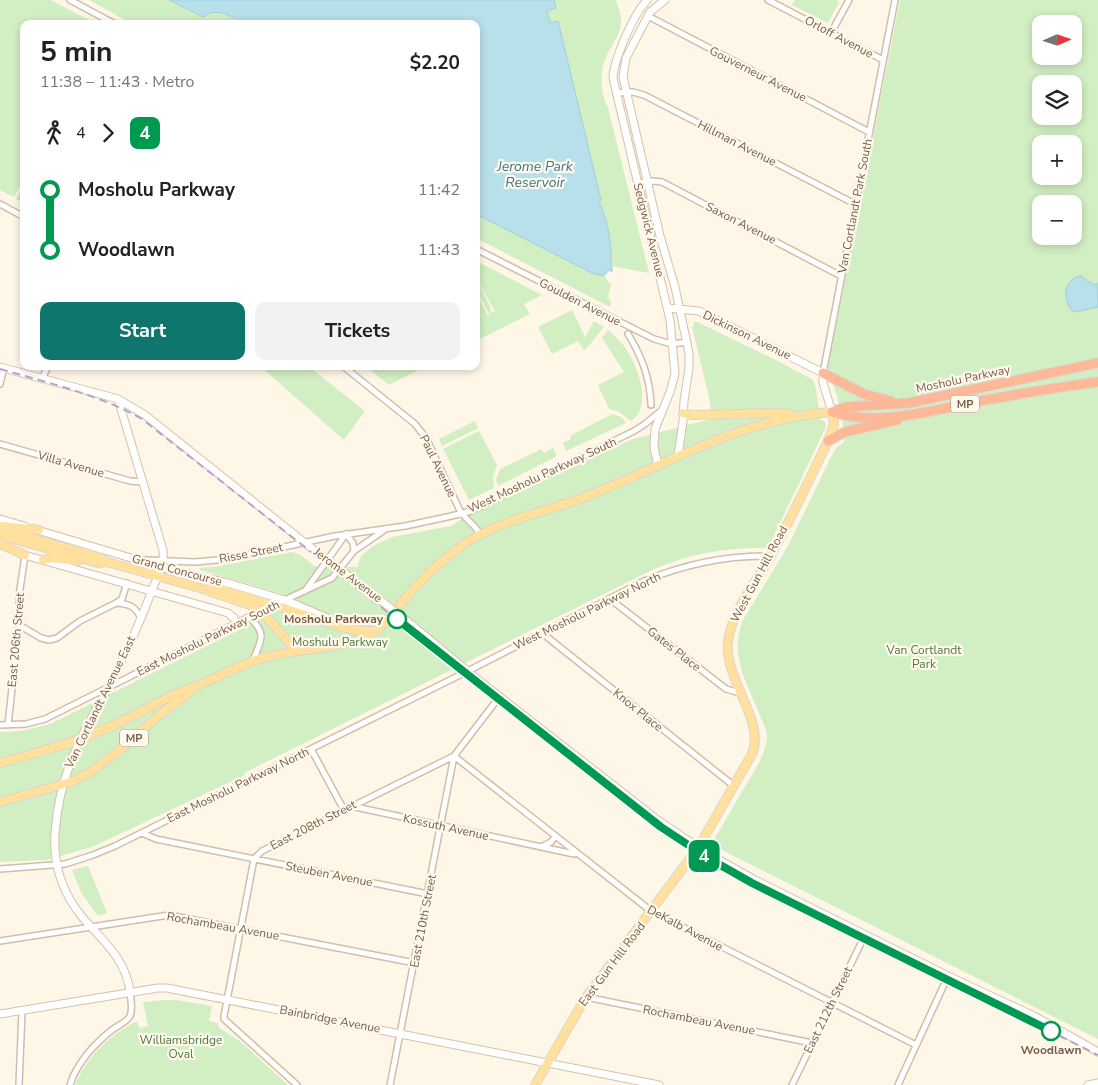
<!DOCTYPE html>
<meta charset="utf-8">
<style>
:root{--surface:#fff;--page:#f2f2f2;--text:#222;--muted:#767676;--accent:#0f766e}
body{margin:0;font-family:"Nunito Sans",sans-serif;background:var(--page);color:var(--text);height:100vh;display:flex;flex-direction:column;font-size:19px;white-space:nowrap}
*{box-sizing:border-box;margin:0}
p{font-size:16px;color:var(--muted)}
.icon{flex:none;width:28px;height:28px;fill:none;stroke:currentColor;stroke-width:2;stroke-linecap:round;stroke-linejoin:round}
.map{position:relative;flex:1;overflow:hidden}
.drawer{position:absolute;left:20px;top:20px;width:460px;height:350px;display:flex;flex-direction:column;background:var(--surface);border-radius:10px;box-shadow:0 2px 8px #0003}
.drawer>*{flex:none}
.badge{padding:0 10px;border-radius:8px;font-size:18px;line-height:32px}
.needle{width:32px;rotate:87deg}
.buttons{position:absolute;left:1032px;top:15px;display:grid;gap:10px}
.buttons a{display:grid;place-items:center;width:50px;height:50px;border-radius:10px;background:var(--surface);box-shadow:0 2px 8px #0003;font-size:25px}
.map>.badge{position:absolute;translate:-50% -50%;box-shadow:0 0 0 2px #fff}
.legs{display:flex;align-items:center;gap:8px;height:55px;padding:0 20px;font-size:16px}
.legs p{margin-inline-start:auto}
.head{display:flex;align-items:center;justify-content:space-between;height:85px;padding:0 20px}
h1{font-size:28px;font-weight:700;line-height:38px}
.action{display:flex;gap:10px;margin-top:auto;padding:10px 20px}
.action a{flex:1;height:58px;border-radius:10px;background:var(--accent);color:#fff;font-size:20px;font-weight:700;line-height:58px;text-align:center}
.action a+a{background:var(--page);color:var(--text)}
ul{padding:0 20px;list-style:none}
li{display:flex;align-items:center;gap:18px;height:60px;font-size:19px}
li i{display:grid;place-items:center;width:8px;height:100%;margin:0 6px;background:currentColor}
li i::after{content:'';width:12px;height:12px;margin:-6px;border:4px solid;border-radius:50%;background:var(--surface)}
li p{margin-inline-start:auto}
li:first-child i{background:linear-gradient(#0000 50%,currentColor 0)}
li:last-child i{background:linear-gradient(currentColor 50%,#0000 0)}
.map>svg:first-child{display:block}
.green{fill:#d2eec3;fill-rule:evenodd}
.water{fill:#b8e0ea;stroke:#9ecfdd}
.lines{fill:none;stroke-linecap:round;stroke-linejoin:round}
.street-casing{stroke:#d1beaa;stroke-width:8}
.secondary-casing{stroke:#d7c1aa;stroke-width:9}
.primary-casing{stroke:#dcd5cf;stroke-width:10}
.highway-casing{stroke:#dcd5cf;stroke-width:11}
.street{stroke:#fff;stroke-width:5}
.secondary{stroke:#fff;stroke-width:7}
.primary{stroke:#ffe09c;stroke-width:8}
.highway{stroke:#fdb898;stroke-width:9}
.rail{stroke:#baa3ca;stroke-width:2;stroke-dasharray:8 5;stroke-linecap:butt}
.secondary-bridge-casing{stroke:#d7c1aa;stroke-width:9;stroke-linecap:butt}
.secondary-bridge{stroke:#fff;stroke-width:7}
.line-1-casing{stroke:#fff;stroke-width:11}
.line-1{stroke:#009952;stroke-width:8}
.stop-1-dot{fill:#fff;stroke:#009952;stroke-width:2.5}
.labels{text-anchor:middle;stroke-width:4.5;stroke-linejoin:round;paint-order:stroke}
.shield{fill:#fff9ee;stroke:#a28c7a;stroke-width:1}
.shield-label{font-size:11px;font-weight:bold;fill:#7a5d48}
.street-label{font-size:12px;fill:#7a5d48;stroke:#fff9ee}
.stop-label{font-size:12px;font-weight:bold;fill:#7a5d48;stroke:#fff9ee;text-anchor:end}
.park-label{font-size:12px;fill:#4b7b3c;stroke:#fff9ee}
.water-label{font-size:14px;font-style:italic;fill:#3c7788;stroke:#fff9ee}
</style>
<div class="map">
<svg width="1098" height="1085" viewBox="0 0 1098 1085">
<rect width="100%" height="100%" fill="#fef6e6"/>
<path class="green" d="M0,0h51l45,24h-72v178l-8,-3 6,-11 -2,-2 -6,11 -14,-7z
M89,0h80l33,17c13,-9 28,-2 40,7h-109z
M554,0h62c2,7 6,16 5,23 -1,14 -13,26 -17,39 -4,14 -3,33 4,46l41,165 -38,-7c1,-21 -3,-46 -12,-64l2,-2 -43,-179 -8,2 -3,-13 9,-2z
M795,0h41l3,2 -11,21 -36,-18z
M900,0h198v1039l-374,-188 -12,-8 48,-82c3,-8 7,-15 7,-23 0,-9 -5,-17 -8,-25 -13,-32 -30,-58 -16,-93l45,-74 43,-89 6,-10 7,-5c-1,-25 -5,-48 -17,-70zM1041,24h33v32h-33zM1041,84h33v32h-33zM1041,144h33v32h-33zM1041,204h33v32h-33z
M476,214l116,59 12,3 7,9 -3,12 3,5 -1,5 -134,-69z
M476,261l66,34 -18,9 6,10 -54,27v-49l12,24h2l-14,-28v-9l14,27 1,7 4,-2 -19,-33z
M572,310l13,27 9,-16 10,6 -19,23 -2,-1 -5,-8 -26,13 -14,-27z
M693,322h4l79,38 37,20 2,5 6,35 4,1 1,6 -58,121c-41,-1 -74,5 -112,20l-412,205 1,2 -153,72 -46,13 -46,2v-130l22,-1 28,-7 201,-100 32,-30 -83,-24 -1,-2 15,-1 78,-15 9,3 13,11 43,1 4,-11 12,-10 19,-9 59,-11 23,-15 26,-13 4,1 129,-60 78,-20 -1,-18 -18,-74 2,-1z
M608,330c7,6 13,12 19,20 11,18 26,56 4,71l-12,-9 -10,-3 -11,-24 26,-13 -22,-34z
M260,366h48l57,45 -21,29z
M365,366h61l-37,19z
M612,414l9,3 5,6 -60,28 -3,-8 8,-4 -1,-3z
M475,421l3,7 -36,18 -3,-7z
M479,431l18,34 -4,12 1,11 -25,12 -26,-51z
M553,448l4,8 -59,30 -2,-6 4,-11 42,-20 2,4z
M88,866l19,47 -9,3 -16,-22 -10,-24z
M165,1000h11l36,6 -3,15 9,2v4l23,15 47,43h-213c13,-30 34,-49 62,-64l3,7 8,-2 -5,-24z"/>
<path class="water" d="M169,0h385l2,8 -9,3 3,12 8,-2 43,179 -2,2c9,18 13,43 12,64l1,1v5l-3,-2 -5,6 -12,-3 -116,-59v-190h-234c-11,-9 -27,-17 -39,-7z
M1078,276h3l13,9 3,-2 1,24 -22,5 -5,-2c-8,-13 -8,-27 7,-34z"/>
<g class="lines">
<g class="street-casing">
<path id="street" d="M70,0l45,24
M768,0l115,60
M648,16l221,116
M831,33l18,-33
M616,93l17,-1 11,3 211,109
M638,183l15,-2 9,1 179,94
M0,204l24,13
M476,249l178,90 18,5 15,-2
M628,334c14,23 22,44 23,71
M343,366l72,58 11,14 35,75 14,14 5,7
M823,373l72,-373
M42,379l6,-13
M0,384l4,-16
M0,444l130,37 12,1
M346,534l7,9 1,8
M146,560l49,2 33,-3 107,-23 70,-10 42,-9 24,-6 163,-80 11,-7 17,-14
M305,591l41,-57
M610,599l116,90 14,4
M117,603c12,1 18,3 24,15
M249,617c19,17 12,24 3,45
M19,625l22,13 8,2 8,-2 23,-17 36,-18 6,-4 5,-16
M542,633l192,153
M0,725l26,-1 19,-5 216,-108 71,-33 22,-27 29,-20
M8,725l11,-100v-29l6,-41
M311,749l33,61
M454,756l197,155 265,134
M351,806l223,48
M142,833l14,6 272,55
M541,847l10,-5 4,-5
M0,869l65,-5 28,-9 22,-9 337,-167 192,-98c41,-17 82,-26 127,-25
M0,941l169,-26 246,48
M586,997l226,46
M19,1085l3,-74
M70,1085c6,-21 25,-42 42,-55 5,-4 15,-8 18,-14 3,-6 1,-16 0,-23
M297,1085l-73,-66v-3l30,-157 8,-8 192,-95 46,-60
M390,1085l64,-329
M792,1085l73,-150
M898,1085l50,-109"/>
</g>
<g class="secondary-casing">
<path id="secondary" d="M647,0c-13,14 -33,58 -34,78l57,242 5,54 -5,18 -15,37 -1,19 4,17
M665,0l-15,12 -24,46 -3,19 37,159 15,51 14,66v15l-5,33 -1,20 -5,35
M668,308l31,3 124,62v10l9,29
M0,367l118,32 27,16 160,128 79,60
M118,399l45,151c2,14 -6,28 -11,40 -10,28 -23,56 -36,83 -12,25 -28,48 -39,74 -13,28 -20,56 -22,87 -2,31 8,60 28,84 20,23 44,42 47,75
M0,519l24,7
M34,529l137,41 57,13 57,17 56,24
M21,554l207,59 6,5 2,6
M407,621l65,54 187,146 46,31 50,28 193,96 88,41 62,35
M0,1014l158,-26h9l492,97
M1088,1085l10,-2"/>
</g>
<g class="primary-casing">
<path id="primary" d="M683,413l8,2 85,-2 13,1
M1,526l38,4
M0,529l99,28 8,5 93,26 50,17 11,6 35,39
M0,535l98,28 9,-1
M0,544l25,11
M43,560l8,-2 27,3
M211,588h6c28,9 57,17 85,26 24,7 46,18 71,17
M0,763c39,-11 77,-21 114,-38 18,-8 35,-18 53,-27 11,-6 23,-9 34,-14 18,-8 36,-17 55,-24 37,-13 82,-8 116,-27 16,-9 26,-27 38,-40 15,-17 33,-34 51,-47 37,-26 83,-33 124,-49 84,-33 155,-79 247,-85l2,13 -6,16c-19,39 -37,78 -58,116 -15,27 -38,53 -42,85 -4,38 38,79 24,112l-54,94 -112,149 -51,88
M0,802l71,-20 18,-9 31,-23 38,-34 33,-25"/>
</g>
<g class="highway-casing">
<path id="highway" d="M823,373l41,21 27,7
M832,412l14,-5 63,-4 189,-40
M832,412c47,15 101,-2 148,-11 39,-7 78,-14 118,-19
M828,441l17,-9 52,-12"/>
</g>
<use href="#street" class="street"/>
<use href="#secondary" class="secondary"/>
<use href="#primary" class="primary"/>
<use href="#highway" class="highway"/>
<path class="rail" d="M0,369c48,14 98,25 142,50l501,394c34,27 71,50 109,70l346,172"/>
<g class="secondary-bridge-casing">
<path id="secondary-bridge" d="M384,603l23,18"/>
</g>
<use href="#secondary-bridge" class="secondary-bridge"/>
</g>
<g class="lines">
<g class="line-1-casing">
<path id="line-1" d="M397,619l264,208 47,31 44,25 299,148"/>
</g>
<use href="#line-1" class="line-1"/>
</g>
<g class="stop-1-dot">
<circle cx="397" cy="619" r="9"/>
<circle cx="1051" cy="1031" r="9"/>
</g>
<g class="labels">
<g class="shield">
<rect x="951" y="395.5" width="28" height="17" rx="4"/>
<rect x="120" y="729.5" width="28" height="17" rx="4"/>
</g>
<g class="shield-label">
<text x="965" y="408">MP</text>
<text x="134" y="742">MP</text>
</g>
<g class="street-label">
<text transform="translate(839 37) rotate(28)" y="4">Orloff Avenue</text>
<text transform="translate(758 74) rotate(27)" y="4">Gouverneur Avenue</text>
<text transform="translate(737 143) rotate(27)" y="4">Hillman Avenue</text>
<text transform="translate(855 206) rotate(-79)" y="4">Van Cortlandt Park South</text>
<text transform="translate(741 223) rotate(27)" y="4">Saxon Avenue</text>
<text transform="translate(649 230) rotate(76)" y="4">Sedgwick Avenue</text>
<text transform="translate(580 302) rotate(27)" y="4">Goulden Avenue</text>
<text transform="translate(747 335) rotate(26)" y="4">Dickinson Avenue</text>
<text transform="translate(963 379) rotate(-12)" y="4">Mosholu Parkway</text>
<text transform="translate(71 464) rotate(16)" y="4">Villa Avenue</text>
<text transform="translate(438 466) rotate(64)" y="4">Paul Avenue</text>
<text transform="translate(542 475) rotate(-25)" y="4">West Mosholu Parkway South</text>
<text transform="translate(251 553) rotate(-11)" y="4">Risse Street</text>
<text transform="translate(177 570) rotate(15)" y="4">Grand Concourse</text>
<text transform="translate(759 574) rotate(-62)" y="4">West Gun Hill Road</text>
<text transform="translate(348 575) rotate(37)" y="4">Jerome Avenue</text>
<text transform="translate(587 611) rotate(-26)" y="4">West Mosholu Parkway North</text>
<text transform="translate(208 638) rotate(-26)" y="4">East Mosholu Parkway South</text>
<text transform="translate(16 640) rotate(-85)" y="4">East 206th Street</text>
<text transform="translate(674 649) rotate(38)" y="4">Gates Place</text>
<text transform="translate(100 702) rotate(-64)" y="4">Van Cortlandt Avenue East</text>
<text transform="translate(638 710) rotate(39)" y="4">Knox Place</text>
<text transform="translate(238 785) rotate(-26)" y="4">East Mosholu Parkway North</text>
<text transform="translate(313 825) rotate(-27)" y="4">East 208th Street</text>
<text transform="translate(446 827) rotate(12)" y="4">Kossuth Avenue</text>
<text transform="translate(329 874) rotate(11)" y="4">Steuben Avenue</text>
<text transform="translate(423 921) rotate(-79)" y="4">East 210th Street</text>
<text transform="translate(223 926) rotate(10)" y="4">Rochambeau Avenue</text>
<text transform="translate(685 928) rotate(28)" y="4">DeKalb Avenue</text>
<text transform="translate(612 964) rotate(-53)" y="4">East Gun Hill Road</text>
<text transform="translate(828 1010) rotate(-64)" y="4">East 212th Street</text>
<text transform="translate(330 1019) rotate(11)" y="4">Bainbridge Avenue</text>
<text transform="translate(699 1020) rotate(11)" y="4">Rochambeau Avenue</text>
</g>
<g class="stop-label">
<text x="383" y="623">Mosholu Parkway</text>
<text x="1051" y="1054" text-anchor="middle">Woodlawn</text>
</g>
<g class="park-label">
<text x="340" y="646">Moshulu Parkway</text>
<text x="924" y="654">Van Cortlandt<tspan x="924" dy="14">Park</tspan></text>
<text x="181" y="1044">Williamsbridge<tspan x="181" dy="14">Oval</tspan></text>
</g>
<g class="water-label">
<text x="535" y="171">Jerome Park<tspan x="535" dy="16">Reservoir</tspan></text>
</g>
</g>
</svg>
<div class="buttons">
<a><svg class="needle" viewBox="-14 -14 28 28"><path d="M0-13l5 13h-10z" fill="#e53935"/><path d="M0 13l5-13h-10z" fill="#767676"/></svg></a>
<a><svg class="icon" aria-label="layers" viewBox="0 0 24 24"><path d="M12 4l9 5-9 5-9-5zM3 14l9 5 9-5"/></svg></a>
<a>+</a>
<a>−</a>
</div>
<b class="badge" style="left:704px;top:856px;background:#009952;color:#fff">4</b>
<section class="drawer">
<div class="head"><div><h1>5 min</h1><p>11:38 – 11:43 · Metro</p></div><b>$2.20</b></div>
<div class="legs"><svg class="icon" aria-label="walk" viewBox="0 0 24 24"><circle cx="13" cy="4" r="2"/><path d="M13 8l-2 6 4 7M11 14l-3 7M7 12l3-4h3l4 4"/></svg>4<svg class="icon" aria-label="forward" viewBox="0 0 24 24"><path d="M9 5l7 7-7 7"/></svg><b class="badge" style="background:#009952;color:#fff">4</b></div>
<ul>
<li><i style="color:#009952"></i><b>Mosholu Parkway</b><p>11:42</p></li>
<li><i style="color:#009952"></i><b>Woodlawn</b><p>11:43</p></li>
</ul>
<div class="action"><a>Start</a><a>Tickets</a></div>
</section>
</div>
